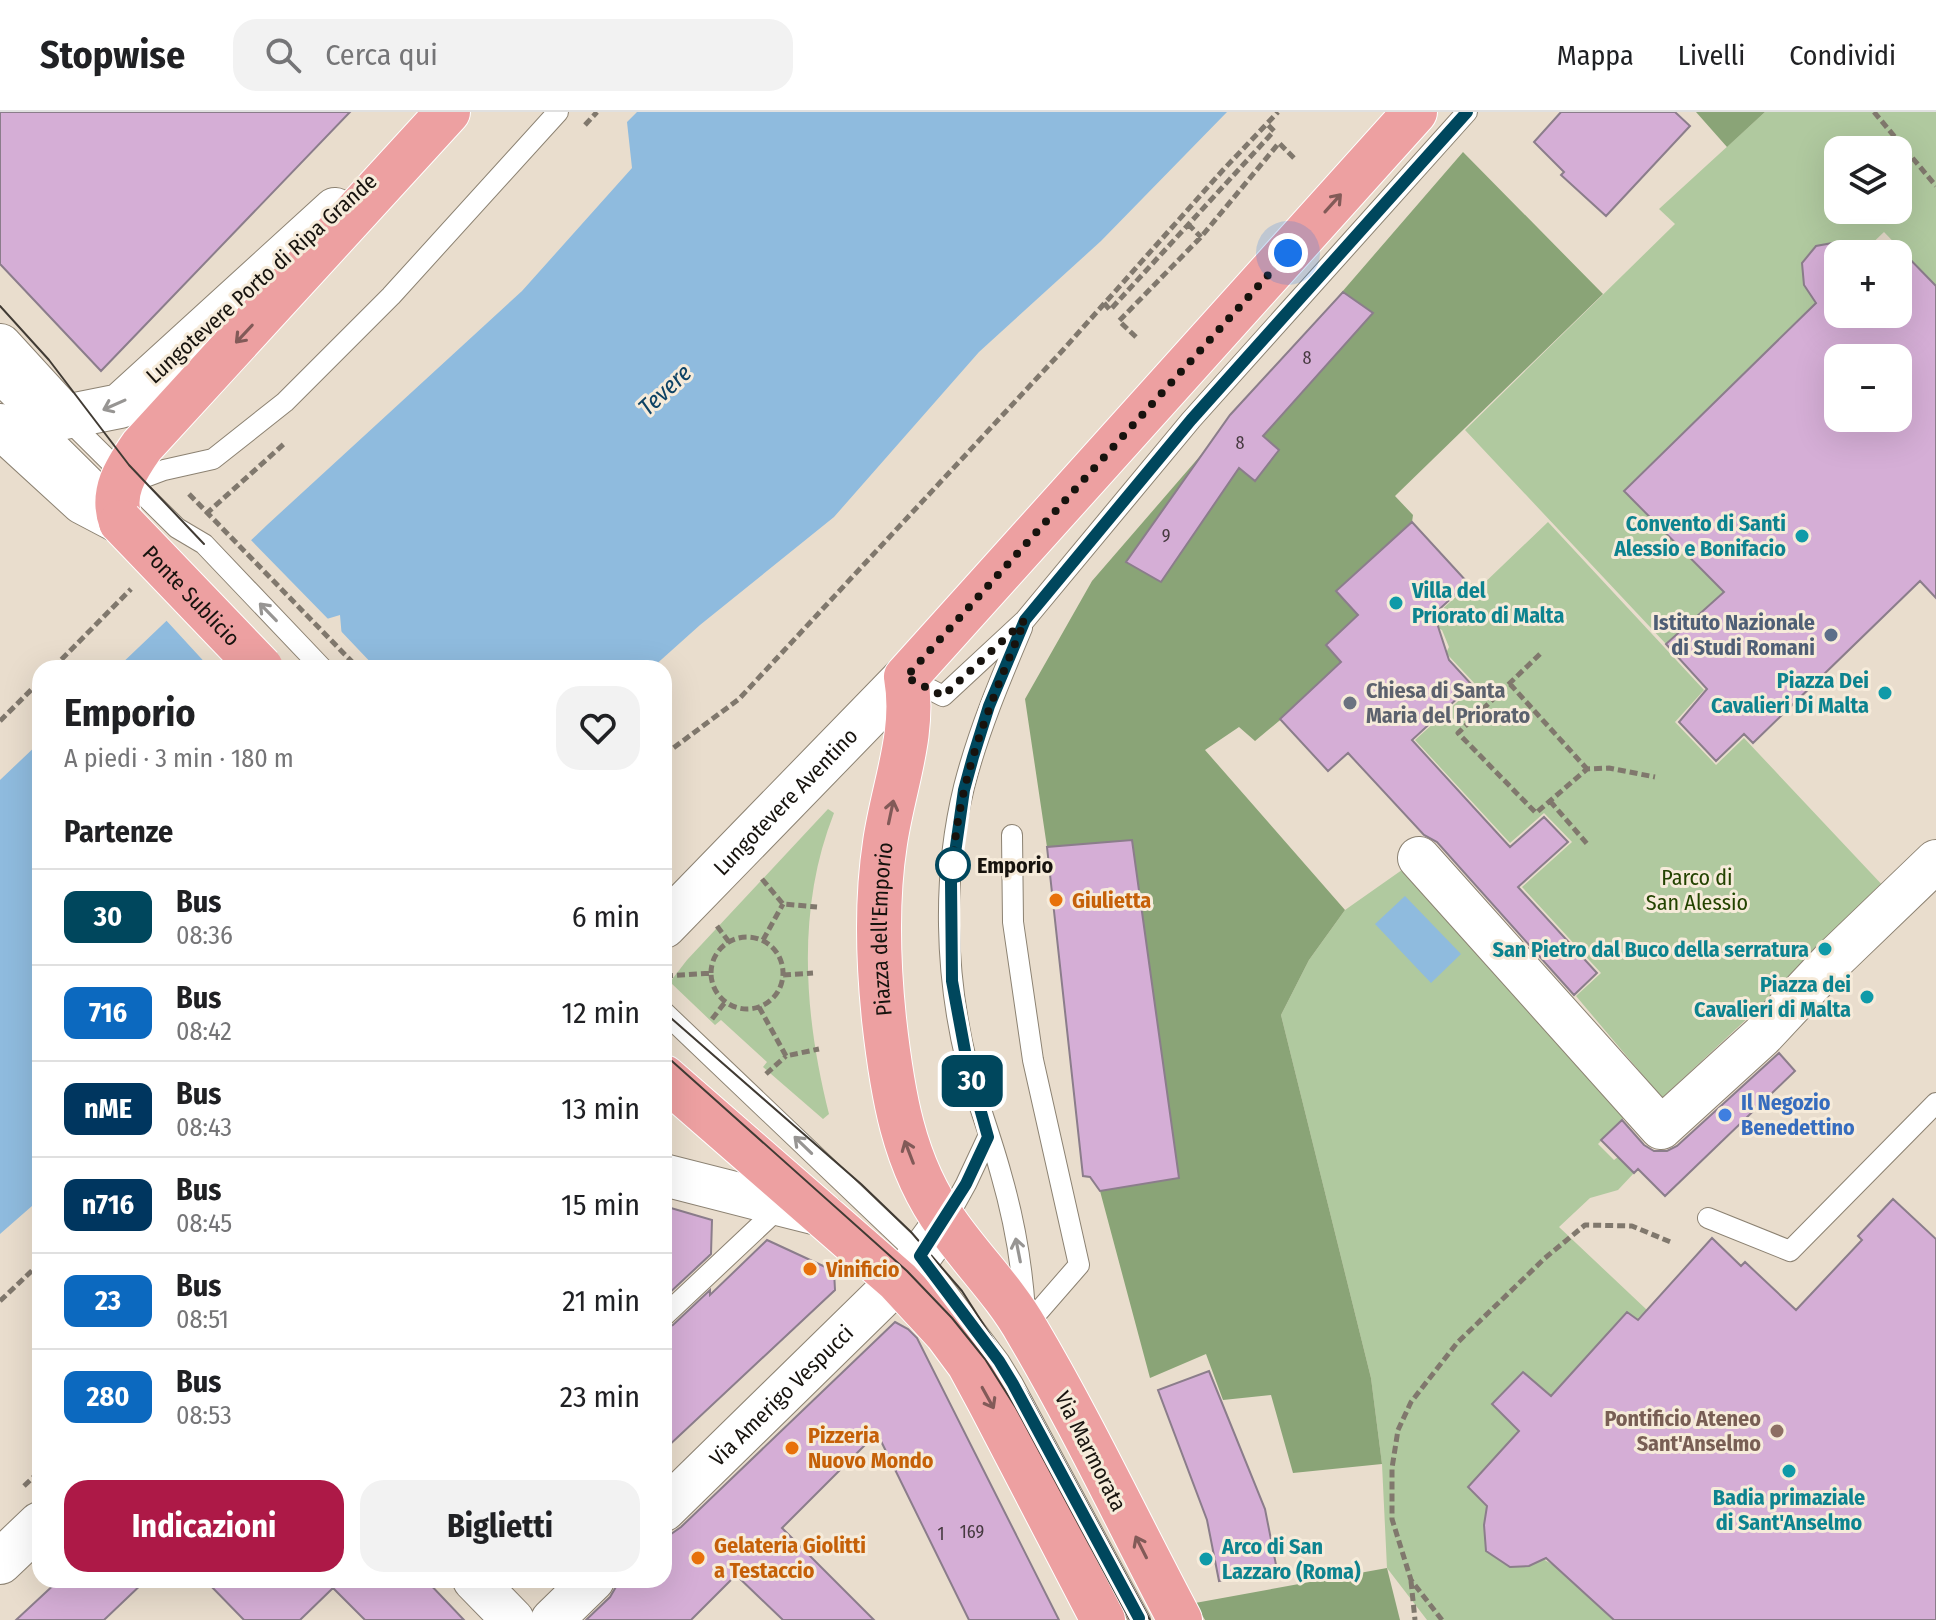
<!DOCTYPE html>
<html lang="it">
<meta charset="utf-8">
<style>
:root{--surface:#fff;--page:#f2f2f2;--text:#202124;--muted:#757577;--line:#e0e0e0;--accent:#ad1947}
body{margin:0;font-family:"Fira Sans Condensed",sans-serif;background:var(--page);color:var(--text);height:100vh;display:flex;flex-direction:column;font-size:30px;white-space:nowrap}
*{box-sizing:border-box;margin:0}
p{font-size:26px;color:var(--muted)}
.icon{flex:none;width:44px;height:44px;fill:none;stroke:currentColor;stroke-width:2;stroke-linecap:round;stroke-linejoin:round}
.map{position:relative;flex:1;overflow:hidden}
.sheet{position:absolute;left:32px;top:548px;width:640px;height:928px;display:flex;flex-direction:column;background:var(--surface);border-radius:24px;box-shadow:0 8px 32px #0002}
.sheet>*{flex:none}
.badge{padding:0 16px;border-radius:12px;font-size:28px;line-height:52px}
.buttons{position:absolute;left:1824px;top:24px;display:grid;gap:16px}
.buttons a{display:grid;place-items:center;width:88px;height:88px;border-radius:16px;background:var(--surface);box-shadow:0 8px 32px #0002;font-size:40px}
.you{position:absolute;width:40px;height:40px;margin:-20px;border:6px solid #fff;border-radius:50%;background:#1a73e8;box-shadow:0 0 0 12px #1a73e833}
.map>.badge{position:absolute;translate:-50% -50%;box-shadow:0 0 0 4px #fff}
h2{padding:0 32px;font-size:30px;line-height:72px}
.round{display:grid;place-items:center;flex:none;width:84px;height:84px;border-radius:24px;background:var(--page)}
.overview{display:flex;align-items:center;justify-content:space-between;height:136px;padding:0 32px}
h1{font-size:38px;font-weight:700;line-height:60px}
.action{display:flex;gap:16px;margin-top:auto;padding:16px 32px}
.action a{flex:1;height:92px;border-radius:24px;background:var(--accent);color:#fff;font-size:32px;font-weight:700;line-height:92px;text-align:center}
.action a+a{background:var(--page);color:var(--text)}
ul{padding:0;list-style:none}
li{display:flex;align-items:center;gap:24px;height:96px;padding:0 32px;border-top:2px solid var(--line)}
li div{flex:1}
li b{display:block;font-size:30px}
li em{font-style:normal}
li .badge{min-width:88px;font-weight:700;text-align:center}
header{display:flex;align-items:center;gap:48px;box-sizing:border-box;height:112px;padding:0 40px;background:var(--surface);border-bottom:2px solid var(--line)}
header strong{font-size:38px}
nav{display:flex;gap:44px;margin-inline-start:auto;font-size:28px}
.search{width:560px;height:72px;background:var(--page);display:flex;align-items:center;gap:20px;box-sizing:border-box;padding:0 28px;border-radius:24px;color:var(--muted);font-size:30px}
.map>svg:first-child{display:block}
.green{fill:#b0c99f;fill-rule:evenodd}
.forest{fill:#8aa477}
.water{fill:#8fbbde}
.pier{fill:#e9ddcd}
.building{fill:#d5aed6;stroke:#8b7d8b;stroke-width:2;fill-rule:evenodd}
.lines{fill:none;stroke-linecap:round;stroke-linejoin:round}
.lane-casing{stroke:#8c8272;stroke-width:22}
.street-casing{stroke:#8c8272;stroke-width:44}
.secondary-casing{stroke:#8c8272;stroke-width:46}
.primary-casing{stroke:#fff;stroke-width:46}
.path{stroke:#80786d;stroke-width:5;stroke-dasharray:8 4;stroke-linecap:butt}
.lane{stroke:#fff;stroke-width:20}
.street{stroke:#fff;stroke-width:42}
.secondary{stroke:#fff;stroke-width:44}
.primary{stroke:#eda0a1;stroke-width:44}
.tram{stroke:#413b34;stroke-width:2}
.primary-bridge-casing{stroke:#fff;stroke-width:46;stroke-linecap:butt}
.path-bridge{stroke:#80786d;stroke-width:5;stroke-dasharray:8 4;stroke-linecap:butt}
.primary-bridge{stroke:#eda0a1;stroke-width:44}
.oneway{stroke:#825a58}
.oneway2{stroke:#979593}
.line-casing{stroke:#fff;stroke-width:18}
.line{stroke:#00475d;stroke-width:12}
.walk{stroke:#17130e;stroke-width:8;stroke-dasharray:0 14.4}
.culture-dot{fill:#0f9aa8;stroke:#f6ebda;stroke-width:3}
.service-dot{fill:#5c6f8a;stroke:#f6ebda;stroke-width:3}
.worship-dot{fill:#6b7280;stroke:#f6ebda;stroke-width:3}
.stop-dot{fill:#fff;stroke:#00475d;stroke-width:4}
.food-dot{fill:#e8710a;stroke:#f6ebda;stroke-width:3}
.shop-dot{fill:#3f7fe0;stroke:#f6ebda;stroke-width:3}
.education-dot{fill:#8d6e63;stroke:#f6ebda;stroke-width:3}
.labels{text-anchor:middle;stroke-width:6;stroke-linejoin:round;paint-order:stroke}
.number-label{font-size:18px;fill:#463a40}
.street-label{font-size:22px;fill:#17130e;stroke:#f6ebda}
.culture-label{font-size:22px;font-weight:bold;fill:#0d838f;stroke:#f6ebda;text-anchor:end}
.service-label{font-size:22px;font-weight:bold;fill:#4e5e75;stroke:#f6ebda;text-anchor:end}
.worship-label{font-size:22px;font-weight:bold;fill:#5b616d;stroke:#f6ebda;text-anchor:start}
.stop-label{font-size:22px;font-weight:bold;fill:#17130e;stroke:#f6ebda;text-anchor:start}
.park-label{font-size:22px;fill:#234300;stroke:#f6ebda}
.food-label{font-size:22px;font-weight:bold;fill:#c56008;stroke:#f6ebda;text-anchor:start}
.shop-label{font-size:22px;font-weight:bold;fill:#366cbe;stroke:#f6ebda;text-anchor:start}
.education-label{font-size:22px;font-weight:bold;fill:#785e54;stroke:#f6ebda;text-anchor:end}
.water-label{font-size:24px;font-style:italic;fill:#0d4264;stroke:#f6ebda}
</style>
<header>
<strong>Stopwise</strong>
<div class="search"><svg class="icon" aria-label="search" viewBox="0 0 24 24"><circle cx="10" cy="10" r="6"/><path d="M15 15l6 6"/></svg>Cerca qui</div>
<nav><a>Mappa</a><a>Livelli</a><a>Condividi</a></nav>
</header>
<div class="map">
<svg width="1936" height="1508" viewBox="0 0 1936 1508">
<rect width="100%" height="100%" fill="#e9ddcd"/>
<path class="green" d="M1765,0h171v174l-52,-54 -22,21 -29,-10 -17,60 -192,187 130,133 -49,-14 -39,35 -201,-214 210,-206 -16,-15zM1838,38h60v60h-60z
M1548,410l156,168 -29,32 41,43 28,-27 142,151 -224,209 -86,-102 25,-23 -79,-86 50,-45 -28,-29 -34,30 -95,-103 61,-55 -30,-32 3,-6 -7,-17 -15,-7 44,-40 7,6z
M828,697l6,4c-38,96 -30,202 -5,301l-6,5 -60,-52 4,-5 -46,-42 -6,5 -45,-43 17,-22z
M1429,735l143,149 89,106 -36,15 -27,27 16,16 4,-3 16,16 -16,17 -28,8 -31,29 88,83 -10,9 -10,-7 -76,84 -28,-24 -30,32 26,27 -50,56 18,19 -3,19 3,26 23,16 24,-3 9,-5 12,7 59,54h-187l-40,-52 -5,-104 -11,-86 -90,-363 28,-55 36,-50 74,-52z"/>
<path class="forest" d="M1696,0h69l-38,35z
M1463,40l140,142 -208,202 18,19 -1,7 -76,69 22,24 -32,30 19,21 -90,75 -16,-14 -34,23 140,160 -36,50 -28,55 90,363 11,86 -89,9 -22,-78 -48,5 -17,-46 -56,24 -50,-187 79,-13 -48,-338 -84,7 -22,-148 67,-118z
M1387,1456l13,52h-195l-10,-17z"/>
<path class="water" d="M637,0h590l-126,129 -122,111 -145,165 -134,108 -48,43h-340l30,-30 -2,-23 -30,9 -46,44h-147l150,-143 255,-234 110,-123 -5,-46z
M40,630v457l-40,35v-454z
M1405,784l56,58 -30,29 -56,-59z"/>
<path class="pier" d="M248,425l83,85 -18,6 -43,40h-60l-46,-50z
M338,516l38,40h-68l30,-31z"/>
<path class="building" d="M0,0h350l-249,259 -101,-107z
M1561,0h114l15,14 -84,90 -45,-41 3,-3 -30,-30z
M1838,130v72h60v-67l38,39v312l-16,-17 -167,162 -9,-9 -28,27 -37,-39 28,-33 -41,-45 58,-52 -100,-101 192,-188 -12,-18 -2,-22 14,-17zM1838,246h60v60h-60z
M1343,180l30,21 -110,123 16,14 -24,31 -16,-13 -78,114 -35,-20 104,-147z
M1412,410l56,61 -34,31 15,46 23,25 -60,55 98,107 34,-30 24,25 -50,45 79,86 -23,22 -137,-153 -13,-7 -76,-82 -20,18 -48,-52 61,-57 -15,-17 32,-30 -22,-24z
M1132,728l47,338 -79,13 -10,-14 -7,-1 -36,-329z
M1779,941l16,18 -130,125 -27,-27 -4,4 -33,-33 21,-20 22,25 10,6h13l10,-5z
M1893,1087l43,40v381h-322l-68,-62 -17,8 -19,1 -24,-16 -2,-26 3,-19 -19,-19 51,-56 -27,-27 31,-32 28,24 76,-84 11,8 74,-82 29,28 4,-4 51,48 66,-70 -4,-4z
M664,1094l48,14 -1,34 -47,44z
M767,1128l67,31 1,19 -171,160v-121l9,-4 37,-35v5z
M895,1210l13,7 9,9 142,282h-90l-92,-187 -95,95 92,92h-91l-47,-45 -45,45h-105l24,-23 10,-17h44v-41l17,-12z
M1209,1259l56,138 12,61 -58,11 -12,-61 -49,-130z
M59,1468h87l-42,40h-88z
M205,1468h221l38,40h-99l-32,-32 -33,32h-56z"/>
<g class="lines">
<g class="lane-casing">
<path id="lane" d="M0,274l117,116
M65,305l112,111 27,16 118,124
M124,373l40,-15 49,-11 72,-57 106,-106 167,-184
M1022,516c-22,52 -44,104 -58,159 -22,90 -19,188 3,277 10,37 24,73 34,110 13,45 21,90 24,137
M906,565l37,19 82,-76 166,-200 276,-308
M1012,723l1,87 20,138 46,205 -54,62
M664,900l256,244 79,105 14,23 127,236
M1708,1106l82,33 146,-148
M945,1110l21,-38 22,-47
M664,1204l118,-111"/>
</g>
<g class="street-casing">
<g id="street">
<path d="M1419,746l242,270 101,-92 72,-77 102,-98"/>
<path d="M664,1063l161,41"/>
<path id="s1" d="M664,1398l234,-229 22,-25 25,-34"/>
<path d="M474,1468l39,40"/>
<path d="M552,1508l41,-40"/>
</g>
</g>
<g class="secondary-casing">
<g id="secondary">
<path d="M0,234l65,71 55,-11 215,-196"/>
<path d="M0,314l83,76 38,20"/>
<path id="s2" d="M664,814l242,-249"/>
<path d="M0,1450l40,-38"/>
</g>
</g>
<g class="primary-casing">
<g id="primary">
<path d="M121,410c-11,-29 5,-53 21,-76l306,-334"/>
<path d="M664,965l234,204 48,52 23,31 20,37 114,219"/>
<path id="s3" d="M1180,1508c-51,-96 -98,-196 -153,-289 -22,-39 -55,-71 -80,-107 -44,-60 -55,-133 -63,-205 -6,-58 -8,-118 1,-176 8,-56 31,-109 21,-166l509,-565"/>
</g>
</g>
<path class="path" d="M1874,0l62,74
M585,13l12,-13
M1188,112l13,13
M1104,191l6,7 164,-179 -7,-7
M1136,225l-17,-16 82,-84 78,-94 16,16
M206,402l79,-71
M1540,542l-82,79 78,80 51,-44 22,-1 46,9
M53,556l78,-79
M1510,572l77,85
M0,609l40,-40
M664,643l75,-56 324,-349 160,-180 55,-58
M1550,689l39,45
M762,767l21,25 34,3
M717,814l12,16
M711 861a36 36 0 1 1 72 0a36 36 0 1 1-72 0Z
M763,828l20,-36
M783,863l30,-2
M665,864l46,-3
M759,895l27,49 33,-7
M712,907l14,-18
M766,962l20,-18
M0,1189l40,-38
M24,1374l16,-15
M1411,1469l4,39
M1442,1508l-31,-40 -19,-61v-51l6,-38 13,-28 46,-59 88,-85 40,-33 47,1 41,17"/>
<use href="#lane" class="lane"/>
<use href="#street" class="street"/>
<use href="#secondary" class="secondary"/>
<use href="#primary" class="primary"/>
<path class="tram" d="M0,194l49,54 80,105 75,79
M117,390l33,31 126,135
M664,900l197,172 50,48 51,59 66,103 122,226
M664,942l243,217 45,47 33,41 31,49 114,212"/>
<g class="primary-bridge-casing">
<g id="primary-bridge">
<path id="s4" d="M121,410l140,146"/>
</g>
</g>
<path class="path-bridge" d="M189,382l169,174"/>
<use href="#primary-bridge" class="primary-bridge"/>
</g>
<defs><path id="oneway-shaft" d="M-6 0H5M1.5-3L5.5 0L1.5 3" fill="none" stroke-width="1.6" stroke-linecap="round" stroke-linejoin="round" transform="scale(2)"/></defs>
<g class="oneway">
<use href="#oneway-shaft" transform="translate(1333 91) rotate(-48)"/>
<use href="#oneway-shaft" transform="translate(244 222) rotate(133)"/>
<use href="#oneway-shaft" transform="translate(891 700) rotate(-78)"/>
<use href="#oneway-shaft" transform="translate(909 1040) rotate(-111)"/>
<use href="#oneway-shaft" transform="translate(988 1286) rotate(61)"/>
<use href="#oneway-shaft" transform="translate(1141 1435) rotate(-117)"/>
</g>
<g class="oneway2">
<use href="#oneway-shaft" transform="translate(114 293) rotate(156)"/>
<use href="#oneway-shaft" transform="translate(268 500) rotate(-134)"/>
<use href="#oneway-shaft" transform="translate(803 1033) rotate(-136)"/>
<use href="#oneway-shaft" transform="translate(1018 1138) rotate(-101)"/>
</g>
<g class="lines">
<g class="line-casing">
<path id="line" d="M1139,1506l-126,-234 -14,-23 -79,-105 46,-72 22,-47 -21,-75 -15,-81 -1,-100 13,-91 9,-33 16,-51 36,-86 166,-200 276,-308"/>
</g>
<use href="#line" class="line"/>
<path class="walk" d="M953,753c5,-87 39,-166 72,-245l-82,76 -37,-19 382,-424"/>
</g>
<g class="culture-dot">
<circle cx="1802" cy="424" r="8"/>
<circle cx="1396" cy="491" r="8"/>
<circle cx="1885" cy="581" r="8"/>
<circle cx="1825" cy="837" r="8"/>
<circle cx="1867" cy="885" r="8"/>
<circle cx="1789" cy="1359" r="8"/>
<circle cx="1206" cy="1447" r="8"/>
</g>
<circle class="service-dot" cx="1831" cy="523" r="8"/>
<circle class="worship-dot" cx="1350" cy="591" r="8"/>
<circle class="stop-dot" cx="953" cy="753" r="16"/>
<g class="food-dot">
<circle cx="1056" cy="788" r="8"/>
<circle cx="810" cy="1157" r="8"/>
<circle cx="792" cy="1336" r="8"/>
<circle cx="698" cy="1446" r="8"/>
</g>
<circle class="shop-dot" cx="1725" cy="1003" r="8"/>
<circle class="education-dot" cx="1777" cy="1319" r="8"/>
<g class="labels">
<g class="number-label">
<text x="1307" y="252">8</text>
<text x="1240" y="337">8</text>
<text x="1166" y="430">9</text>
<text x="972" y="1426">169</text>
<text x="941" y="1428">1</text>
</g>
<g class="street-label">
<text transform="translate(261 166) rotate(-42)" y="8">Lungotevere Porto di Ripa Grande</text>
<text dy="8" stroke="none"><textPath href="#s4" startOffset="102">Ponte Sublicio</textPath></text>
<text dy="8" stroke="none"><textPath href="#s2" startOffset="174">Lungotevere Aventino</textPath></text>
<text dy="8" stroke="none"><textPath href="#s3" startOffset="768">Piazza dell'Emporio</textPath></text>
<text dy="8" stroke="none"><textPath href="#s1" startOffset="164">Via Amerigo Vespucci</textPath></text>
<text transform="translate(1091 1339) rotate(63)" y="8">Via Marmorata</text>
</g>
<g class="culture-label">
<text x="1786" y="419">Convento di Santi<tspan x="1786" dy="25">Alessio e Bonifacio</tspan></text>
<text x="1412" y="486" text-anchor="start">Villa del<tspan x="1412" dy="25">Priorato di Malta</tspan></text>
<text x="1869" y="576">Piazza Dei<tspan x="1869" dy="25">Cavalieri Di Malta</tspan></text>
<text x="1809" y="845">San Pietro dal Buco della serratura</text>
<text x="1851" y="880">Piazza dei<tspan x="1851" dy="25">Cavalieri di Malta</tspan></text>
<text x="1789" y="1393" text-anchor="middle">Badia primaziale<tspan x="1789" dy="25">di Sant'Anselmo</tspan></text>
<text x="1222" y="1442" text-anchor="start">Arco di San<tspan x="1222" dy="25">Lazzaro (Roma)</tspan></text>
</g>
<g class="service-label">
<text x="1815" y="518">Istituto Nazionale<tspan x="1815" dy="25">di Studi Romani</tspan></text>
</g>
<g class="worship-label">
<text x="1366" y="586">Chiesa di Santa<tspan x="1366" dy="25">Maria del Priorato</tspan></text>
</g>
<g class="stop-label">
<text x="977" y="761">Emporio</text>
</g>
<g class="park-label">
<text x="1697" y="773">Parco di<tspan x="1697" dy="25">San Alessio</tspan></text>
</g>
<g class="food-label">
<text x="1072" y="796">Giulietta</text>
<text x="826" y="1165">Vinificio</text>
<text x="808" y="1331">Pizzeria<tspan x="808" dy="25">Nuovo Mondo</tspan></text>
<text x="714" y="1441">Gelateria Giolitti<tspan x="714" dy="25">a Testaccio</tspan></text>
</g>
<g class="shop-label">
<text x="1741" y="998">Il Negozio<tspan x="1741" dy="25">Benedettino</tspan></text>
</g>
<g class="education-label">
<text x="1761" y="1314">Pontificio Ateneo<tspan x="1761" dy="25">Sant'Anselmo</tspan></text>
</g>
<g class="water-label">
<text transform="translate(665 278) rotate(-43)" y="8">Tevere</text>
</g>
</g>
</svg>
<div class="buttons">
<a><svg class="icon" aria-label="layers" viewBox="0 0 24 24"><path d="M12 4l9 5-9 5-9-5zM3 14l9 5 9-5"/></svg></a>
<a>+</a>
<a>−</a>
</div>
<div class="you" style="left:1288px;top:141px"></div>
<b class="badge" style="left:972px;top:969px;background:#00475d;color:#fff">30</b>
<section class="sheet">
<div class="overview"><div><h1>Emporio</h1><p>A piedi · 3 min · 180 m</p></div><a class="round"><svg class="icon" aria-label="heart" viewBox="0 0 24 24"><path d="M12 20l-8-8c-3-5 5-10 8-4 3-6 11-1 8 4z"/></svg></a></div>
<h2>Partenze</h2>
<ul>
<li><span class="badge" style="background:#00475d;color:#fff">30</span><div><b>Bus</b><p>08:36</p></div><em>6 min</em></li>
<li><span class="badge" style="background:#0c69bf;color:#fff">716</span><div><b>Bus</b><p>08:42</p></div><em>12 min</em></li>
<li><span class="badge" style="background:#00365f;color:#fff">nME</span><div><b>Bus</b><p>08:43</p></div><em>13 min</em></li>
<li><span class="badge" style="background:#00365f;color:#fff">n716</span><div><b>Bus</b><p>08:45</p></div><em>15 min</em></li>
<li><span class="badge" style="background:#0c69bf;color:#fff">23</span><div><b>Bus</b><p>08:51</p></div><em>21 min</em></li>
<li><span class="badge" style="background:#0c69bf;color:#fff">280</span><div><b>Bus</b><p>08:53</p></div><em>23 min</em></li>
</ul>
<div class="action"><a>Indicazioni</a><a>Biglietti</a></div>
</section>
</div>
